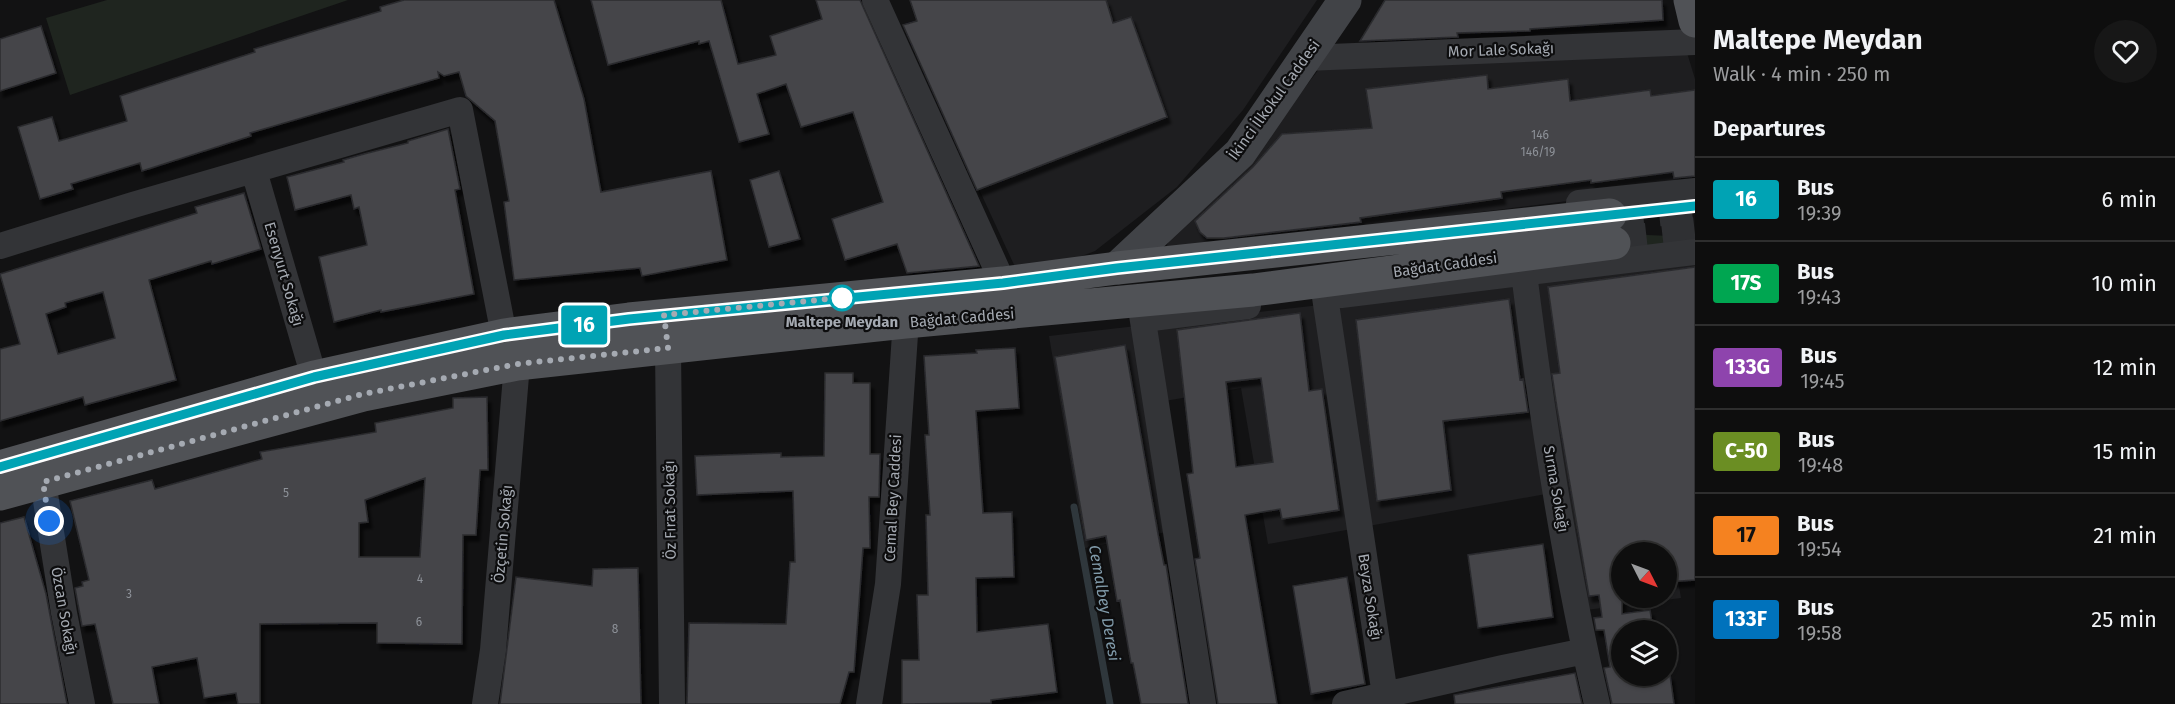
<!DOCTYPE html>
<meta charset="utf-8">
<style>
:root{--surface:#0e0e0e;--page:#171717;--text:#f1f3f6;--muted:#9b9c9e;--line:#2e2e2e}
body{margin:0;font-family:"Fira Sans",sans-serif;background:var(--page);color:var(--text);height:100vh;display:flex;flex-direction:column;font-size:22px;white-space:nowrap}
*{box-sizing:border-box;margin:0}
p{font-size:20px;color:var(--muted)}
.icon{flex:none;width:33px;height:33px;fill:none;stroke:currentColor;stroke-width:2;stroke-linecap:round;stroke-linejoin:round}
.map{position:relative;flex:1;overflow:hidden}
.sheet{display:flex;flex-direction:column;background:var(--surface);width:480px}
.sheet>*{flex:none}
.badge{padding:0 12px;border-radius:4px;font-size:21px;line-height:39px}
.needle{width:39px;rotate:132deg}
.tools{position:absolute;left:1611px;top:542px;display:grid;gap:12px}
.tools a{display:grid;place-items:center;width:66px;height:66px;border-radius:50%;background:var(--surface);box-shadow:0 2px 4px #0004,0 0 0 2px var(--line);font-size:30px}
.you{position:absolute;width:30px;height:30px;margin:-15px;border:4px solid #fff;border-radius:50%;background:#1a73e8;box-shadow:0 0 0 9px #1a73e833}
.map>.badge{position:absolute;translate:-50% -50%;box-shadow:0 0 0 3px #fff}
h2{padding:0 18px;font-size:22px;line-height:54px}
.round{display:grid;place-items:center;flex:none;width:63px;height:63px;border-radius:32px;background:var(--page)}
.overview{display:flex;align-items:center;justify-content:space-between;height:102px;padding:0 18px}
h1{font-size:28px;font-weight:700;line-height:45px}
ul{padding:0;list-style:none}
li{display:flex;align-items:center;gap:18px;height:84px;padding:0 18px;border-top:2px solid var(--line)}
li div{flex:1}
li b{display:block;font-size:22px}
li em{font-style:normal}
li .badge{min-width:66px;font-weight:700;text-align:center}
main{display:flex;flex:1;min-height:0}
.map>svg:first-child{display:block}
.built{fill:#1e1e20;fill-rule:evenodd}
.green{fill:#1f251f}
.lines{fill:none;stroke-linecap:round;stroke-linejoin:round}
.stream{stroke:#2f373c;stroke-width:7}
.building{fill:#444548;stroke:#2c2c2f;stroke-width:1.5;fill-rule:evenodd;filter:url(#shadow)}
.primary-tunnel{stroke:#2f3033;stroke-width:33;stroke-dasharray:33 16;stroke-linecap:butt}
.street{stroke:#333437;stroke-width:26}
.secondary{stroke:#414347;stroke-width:33}
.primary{stroke:#505256;stroke-width:33}
.line-casing{stroke:#fff;stroke-width:14}
.line{stroke:#00a3b4;stroke-width:9}
.walk{stroke:#a5aab2;stroke-width:6;stroke-dasharray:0 10.8}
.stop-dot{fill:#fff;stroke:#00a3b4;stroke-width:3}
.labels{text-anchor:middle;stroke-width:4.5;stroke-linejoin:round;paint-order:stroke}
.number-label{font-size:12px;fill:#8d9198}
.street-label{font-size:15px;fill:#a5aab2;stroke:#0d0d0e}
.stop-label{font-size:15px;font-weight:bold;fill:#a5aab2;stroke:#0d0d0e}
.water-label{font-size:16px;font-style:italic;fill:#809aa9;stroke:#0d0d0e}
</style>
<main>
<div class="map">
<svg width="1695" height="704" viewBox="0 0 1695 704">
<defs>
<filter id="shadow"><feDropShadow dx="3.5" dy="6" stdDeviation="1.5" flood-color="#0009"/></filter>
</defs>
<rect width="100%" height="100%" fill="#121213"/>
<path class="built" d="M976,0h341l-74,110 -66,77 -82,64 -42,16 -37,2 -113,-244z
M1685,46l10,33v104l-87,13 -443,56 7,-23 83,-77 68,-88z
M1695,262v254l-28,-1 14,83 -95,12 -29,-118 -289,52 -27,-156 -88,15 19,128 -87,17 -36,-212zM1622,552h44v45h-44z"/>
<path class="green" d="M107,0h241l-278,95 -24,-77z
M1622,225l25,10 48,2v24l-71,11z"/>
<g class="lines">
<path class="stream" d="M1074,507l36,197"/>
</g>
<path class="building" d="M404,0h150l30,99 17,93 110,-21 16,89 -85,16 -2,-8 -126,12 -10,-78 5,-1 -14,-80 -29,-25 -7,-24 -15,4 -6,-4 1,6 -189,55 1,3 -109,35 -2,-8 -69,21 2,5 -33,10 -22,-72 34,-10 7,24 68,-20 -7,-25 135,-44 -1,-3 127,-38 -1,-4z
M591,0h130l17,64 38,-9 -6,-19 52,-17 -6,-19h44l119,266 -72,7 -10,-29 -52,16 -13,-41 51,-17 -30,-90 -52,15 -15,-43 -29,10 12,40 -30,8 -30,-101 -10,3v-3l-91,24z
M910,0h196l7,23 18,-6 36,100 -190,73 -74,-165 14,-4z
M1385,0h277l1,20 -133,9v2l-73,2 1,4 -98,4z
M41,26l15,47 -56,18v-52z
M1487,75l1,14 80,-10 2,22 80,-11 1,6 44,-6v86l-21,2 -1,-6 -82,11v-3l-90,12 1,6 -142,20 1,4 -137,16h-17l-7,-6 -5,-11 58,-54 29,-33 90,-6 -6,-39z
M448,129l12,60 -5,1 19,104 -93,18v-2l-47,12 -15,-65 48,-12 -8,-38 -5,2 -3,-14 -56,15 -8,-33 57,-15 -1,-2 21,-6 44,-11v-2z
M779,171l21,68 -31,8 -19,-67z
M244,193l17,56 -49,15 -1,-3 -62,19 27,100 -91,25 -2,-8 -83,24v-72l20,-5 -20,-70 197,-61 -2,-6zM103,292l12,46 -57,16 -12,-40 20,-7 -1,-4z
M1695,267v313l-29,2v-30h-44v62l28,-4 3,20h-31v45h48l4,29h-62l-8,-36 6,-1 -6,-37h-8l-2,-12 8,-1 -3,-22 -10,1 -32,-188 -5,-34 8,-1 -12,-86z
M1509,299l11,81 3,-1 5,33 -85,9 8,69 -74,11 -21,-181z
M1300,313l9,78 13,-2 17,121 -57,9 -2,-10 -35,6 32,189h-59l-23,-145 5,-1 -13,-84 6,-1 -16,-143zM1261,378l12,84 -37,5 -10,-85z
M1125,345l33,189 6,31h2l22,139h-47l-8,-41h-2l-11,-63 -3,1 -11,-65 -20,4 -31,-183z
M1015,348l4,60 -43,3 7,102 29,-1 2,65 -38,1 1,54 71,-8 9,68 -66,8v3l-89,1v-44h17l-2,-65h11l-2,-80h4l-5,-80h4l-5,-79 53,-3 -1,-3z
M825,373h28v10h17v71h10l-1,43h-10l1,51h-7l-9,124h-5l-9,32h-153l2,-81 97,1 4,-62h5l-2,-71 -96,4 -2,-39 86,-3v4l43,-1z
M487,397l1,73h-8l-4,65h-13l-1,109 -85,-1v-20l-117,1v80h-22l-2,-11 -32,5 -7,-40 -45,9 7,37h-46l-18,-80 -13,2 -7,-38 8,-2 -1,-4 7,-2 -19,-79 82,-21 3,9 107,-30 -2,-7 116,-20 -1,-9 78,-15v-10zM425,478l-5,79h-61v-34l9,-1 -3,-22z
M24,517l22,77 21,110h-67v-181z
M1543,544l10,73 -75,11 -10,-73z
M638,568l3,136h-141l16,-127 76,9 1,-17z
M1347,577l18,107 -54,10 -18,-108z
M1575,673l7,31h-127l-1,-9z"/>
<g class="lines">
<path class="primary-tunnel" d="M1610,215l85,-9
M1614,243l81,-9"/>
<path class="street" d="M875,0l128,283
M1306,58l389,-16
M254,171l60,206
M1579,203l116,-12
M0,246l133,-41 327,-95 44,225
M1524,273c18,144 40,289 73,431
M1341,295l354,-43
M1325,297l60,398 118,-27 82,-17
M1140,302l63,402
M1144,319l104,-13
M666,329l2,20 4,355
M43,482l21,131 18,91
M485,704l8,-54 24,-286
M869,704l19,-120 19,-279
M1345,704l40,-9"/>
<path class="secondary" d="M1117,268l123,-115 105,-153"/>
<path class="primary" d="M1690,0l5,21
M0,467l314,-90 190,-42 125,-16 374,-36 114,-15 493,-53
M0,494l363,-99 154,-31 388,-42 348,-32 361,-47"/>
</g>
<g class="lines">
<g class="line-casing">
<path id="line" d="M0,467l314,-90 190,-42 125,-16 374,-36 114,-15 578,-62"/>
</g>
<use href="#line" class="line"/>
<path class="walk" d="M49,521l-6,-39 320,-88 154,-30 151,-16 -4,-33 185,-18 -7,1"/>
</g>
<circle class="stop-dot" cx="842" cy="298" r="12"/>
<g class="labels">
<g class="number-label">
<text x="1540" y="139">146</text>
<text x="1538" y="156">146/19</text>
<text x="286" y="497">5</text>
<text x="420" y="583">4</text>
<text x="129" y="598">3</text>
<text x="419" y="626">6</text>
<text x="615" y="633">8</text>
</g>
<g class="street-label">
<text transform="translate(1501 50) rotate(-2)" y="5">Mor Lale Sokağı</text>
<text transform="translate(1274 100) rotate(-54)" y="5">İkinci İlkokul Caddesi</text>
<text transform="translate(1445 265) rotate(-8)" y="5">Bağdat Caddesi</text>
<text transform="translate(284 274) rotate(74)" y="5">Esenyurt Sokağı</text>
<text transform="translate(962 318) rotate(-5)" y="5">Bağdat Caddesi</text>
<text transform="translate(1556 489) rotate(80)" y="5">Sırma Sokağı</text>
<text transform="translate(893 498) rotate(-87)" y="5">Cemal Bey Caddesi</text>
<text transform="translate(670 510) rotate(-91)" y="5">Öz Fırat Sokağı</text>
<text transform="translate(503 534) rotate(-85)" y="5">Özçetin Sokağı</text>
<text transform="translate(1370 597) rotate(81)" y="5">Beyza Sokağı</text>
<text transform="translate(64 611) rotate(80)" y="5">Özcan Sokağı</text>
</g>
<g class="stop-label">
<text x="842" y="327">Maltepe Meydan</text>
</g>
<g class="water-label">
<text transform="translate(1105 603) rotate(80)" y="6">Cemalbey Deresi</text>
</g>
</g>
</svg>
<div class="tools">
<a><svg class="needle" viewBox="-14 -14 28 28"><path d="M0-13l5 13h-10z" fill="#e53935"/><path d="M0 13l5-13h-10z" fill="#9b9c9e"/></svg></a>
<a><svg class="icon" aria-label="layers" viewBox="0 0 24 24"><path d="M12 4l9 5-9 5-9-5zM3 14l9 5 9-5"/></svg></a>
</div>
<div class="you" style="left:49px;top:521px"></div>
<b class="badge" style="left:584px;top:325px;background:#00a3b4;color:#fff">16</b>
</div>
<section class="sheet">
<div class="overview"><div><h1>Maltepe Meydan</h1><p>Walk · 4 min · 250 m</p></div><a class="round"><svg class="icon" aria-label="heart" viewBox="0 0 24 24"><path d="M12 20l-8-8c-3-5 5-10 8-4 3-6 11-1 8 4z"/></svg></a></div>
<h2>Departures</h2>
<ul>
<li><span class="badge" style="background:#00a3b4;color:#fff">16</span><div><b>Bus</b><p>19:39</p></div><em>6 min</em></li>
<li><span class="badge" style="background:#00a651;color:#fff">17S</span><div><b>Bus</b><p>19:43</p></div><em>10 min</em></li>
<li><span class="badge" style="background:#8e44ad;color:#fff">133G</span><div><b>Bus</b><p>19:45</p></div><em>12 min</em></li>
<li><span class="badge" style="background:#6b8e23;color:#fff">C-50</span><div><b>Bus</b><p>19:48</p></div><em>15 min</em></li>
<li><span class="badge" style="background:#f58220;color:#111">17</span><div><b>Bus</b><p>19:54</p></div><em>21 min</em></li>
<li><span class="badge" style="background:#0072bc;color:#fff">133F</span><div><b>Bus</b><p>19:58</p></div><em>25 min</em></li>
</ul>
</section>
</main>
